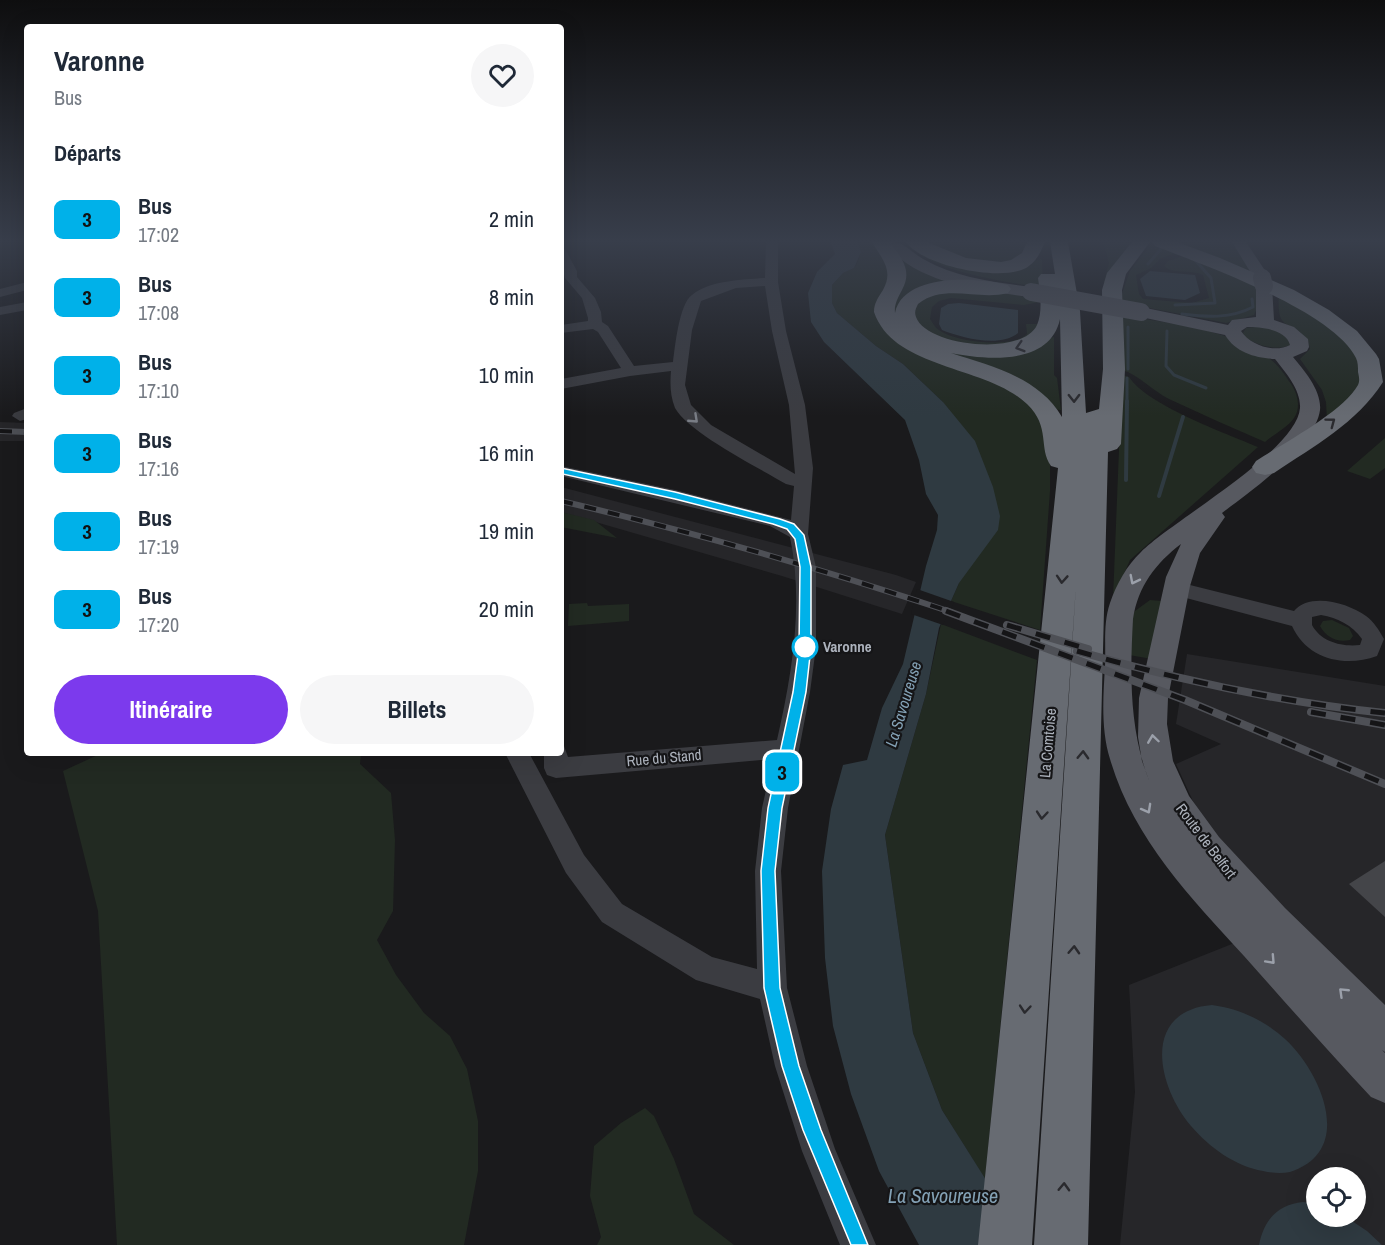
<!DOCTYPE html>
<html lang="fr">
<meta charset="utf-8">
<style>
:root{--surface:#fff;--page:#f6f6f7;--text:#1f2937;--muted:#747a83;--accent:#7c3aed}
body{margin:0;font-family:"Archivo Narrow",sans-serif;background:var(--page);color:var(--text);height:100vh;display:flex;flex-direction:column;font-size:22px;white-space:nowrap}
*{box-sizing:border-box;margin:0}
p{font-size:20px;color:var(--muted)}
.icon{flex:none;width:33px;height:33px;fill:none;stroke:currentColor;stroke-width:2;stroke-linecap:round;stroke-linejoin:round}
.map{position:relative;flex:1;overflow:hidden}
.drawer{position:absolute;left:24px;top:24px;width:540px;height:732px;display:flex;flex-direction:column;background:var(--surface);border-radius:6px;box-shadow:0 6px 24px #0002}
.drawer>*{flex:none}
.badge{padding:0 12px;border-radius:9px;font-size:21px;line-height:39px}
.buttons{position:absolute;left:1306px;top:1167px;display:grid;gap:12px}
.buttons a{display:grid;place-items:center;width:60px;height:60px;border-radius:50%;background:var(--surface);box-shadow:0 6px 24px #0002;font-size:30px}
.map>.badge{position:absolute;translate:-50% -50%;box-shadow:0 0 0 3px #fff}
h2{padding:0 30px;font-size:22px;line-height:54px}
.round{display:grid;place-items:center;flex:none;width:63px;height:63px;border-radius:32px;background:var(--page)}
.overview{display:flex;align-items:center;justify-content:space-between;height:102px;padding:0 30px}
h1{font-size:28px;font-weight:700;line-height:45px}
.cta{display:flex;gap:12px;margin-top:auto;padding:12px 30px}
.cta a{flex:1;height:69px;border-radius:36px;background:var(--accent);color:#fff;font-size:24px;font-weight:700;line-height:69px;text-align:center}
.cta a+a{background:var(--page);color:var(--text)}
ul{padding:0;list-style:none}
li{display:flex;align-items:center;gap:18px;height:78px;padding:0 30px}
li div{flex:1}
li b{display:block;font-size:22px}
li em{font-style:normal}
li .badge{min-width:66px;font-weight:700;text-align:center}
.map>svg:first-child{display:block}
.built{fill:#262629;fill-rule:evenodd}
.green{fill:#222a22}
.water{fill:#2f3a41}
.pier{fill:#1a1a1c}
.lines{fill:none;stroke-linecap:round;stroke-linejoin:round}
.stream-far1{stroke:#2f3a41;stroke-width:3}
.stream{stroke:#2f3a41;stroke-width:4}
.building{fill:#444549}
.minor{fill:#3b3c41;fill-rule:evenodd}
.major{fill:#575960;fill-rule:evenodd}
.highway{fill:#676b72;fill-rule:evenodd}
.rail-far1-casing{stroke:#4e5056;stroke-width:6}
.rail-casing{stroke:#4e5056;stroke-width:8}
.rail-far1{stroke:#151517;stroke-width:4;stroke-dasharray:12;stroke-linecap:butt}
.rail{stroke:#151517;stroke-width:5;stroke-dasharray:15;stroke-linecap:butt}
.major-bridge{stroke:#575960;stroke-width:18}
.oneway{stroke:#2a2a2e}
.oneway2{stroke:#797d85}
.oneway3{stroke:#9ba0aa}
.line{fill:#00b1e9;stroke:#fff;stroke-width:1.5}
.stop-dot{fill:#fff;stroke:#00b1e9;stroke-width:3}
.labels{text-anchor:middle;stroke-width:4.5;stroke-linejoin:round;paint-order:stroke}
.stop-label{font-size:15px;font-weight:bold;fill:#acb2bc;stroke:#151517;text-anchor:start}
.street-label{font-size:15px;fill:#acb2bc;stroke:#151517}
.water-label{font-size:16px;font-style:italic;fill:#84a2b6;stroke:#151517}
.near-water-label{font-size:20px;font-style:italic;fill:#84a2b6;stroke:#151517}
</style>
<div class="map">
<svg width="1385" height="1245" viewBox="0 0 1385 1245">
<rect width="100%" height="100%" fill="#1a1a1c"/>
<path class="built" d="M0,422l27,1v18h-27z
M561,487l335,88 20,7 -14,32 -120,-38 -221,-64z
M1187,654l198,32v559h-265l15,-153 -6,-107 163,-65 -57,-57 -38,-53 -21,-46 45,-20 -45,-20zM1317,1178h39v38h-39z"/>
<path class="green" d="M858,242h17l15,28 -12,45 130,72 26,19 16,40v45l-10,139 -89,-29 8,-18 -16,-181 -40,-38 -27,-18 -39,-33 -5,-10v-18l11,-12 11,-5 4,-6 3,-10z
M905,242h7l5,4 58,23 67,-10 1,29c-39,-7 -111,-15 -138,-46z
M922,242h104c-4,33 -67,20 -88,10 -6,-3 -11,-7 -16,-10z
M1103,242h30l-20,26 -6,16 -3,-2 5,-19z
M1153,242l24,10 -17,7 -9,9 -15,7 3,19 4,5 49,4 17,-5 -6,-23c-12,-6 -30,0 -39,-9l4,-5 18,-6 70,28 2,23 -4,9 -28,8 -107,-21 11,-31z
M1169,242h63l20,31 -12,-4z
M889,243l86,42h-31l-44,31 64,38 90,-17v38l3,3 4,32 -9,-1 -113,-57 -47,-34z
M942,291l60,1 43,9 -21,4 -73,-7 -12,3 -7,6 -2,12c3,4 5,9 9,11 15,12 74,19 88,4l-1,-10h16c-4,4 -7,11 -12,15 -22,17 -92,6 -111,-13 -6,-7 -4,-15 -3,-23z
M1279,292l79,49 4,48 -35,33 -1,-20 -4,-12 -22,-31 10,-10 -2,-8c-18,-26 -32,-4 -29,-49z
M1120,315c46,8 113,14 150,44 9,7 15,16 21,25 7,10 10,24 3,34 -6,9 -21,17 -29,24 -32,-14 -64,-28 -96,-43 -16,-8 -30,-24 -47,-29z
M1262,326l25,8 4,11c-15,6 -34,1 -47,-9l-1,-3 3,-5z
M1122,375l7,2c18,28 96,56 129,70l-128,113 -17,39z
M1385,438v30l-15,11 -23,-8z
M561,512l33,8 23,18 -56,-11z
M1150,600l12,1 -10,58 -23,-4 3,-39 3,-5z
M587,603l1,3 41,-2v17l-61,5 1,-22z
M1332,620l17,8 4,8 -3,4c-13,3 -24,-3 -30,-14l3,-5z
M941,624l96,36 -52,519 -43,-69 -29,-77 -28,-198 41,-141z
M102,753h259l-1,11 31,29 4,47 -2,71 -16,29 19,35 28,38 26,23 17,33 11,52v50l-14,74h-347l-19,-334 -35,-140z
M645,1108l9,8 20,43 20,55 40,31h-137l4,-8 -11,-41 4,-50 27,-23z"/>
<path class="water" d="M831,242h27l3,10 -7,16 -11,5 -11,12v18l5,10 39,33 27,18 40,38 32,39 18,46 7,29 -2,14 -39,53 -20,45 -13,66 -41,141 28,198 29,77 85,135h-108l-40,-74 -28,-77 -18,-68 -8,-68 -3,-87 9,-62 12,-44 24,-5 15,-52 21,-44 23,-98 11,-36 1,-15 -12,-21 -7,-34 -14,-40 -81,-78 -13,-20 -3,-29 9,-21 18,-18z
M1150,271l45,4 5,18 -15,7 -39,-4 -6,-17z
M959,303l59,7v23c-18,15 -56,5 -76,-3l-3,-6 2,-16 7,-4z
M1212,1005c28,4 52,15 73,34 36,33 71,112 5,133 -9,2 -18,1 -27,-1 -28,-5 -53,-23 -72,-45 -34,-40 -50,-115 21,-121z
M1303,1202l14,2v12l29,1 21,14 15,14h-123c5,-25 18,-40 44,-43z"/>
<path class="pier" d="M917,589l37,13 -11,23 -32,-11z"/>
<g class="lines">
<path class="stream-far1" d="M1148,264l13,-15
M1175,305l40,-2 -4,-25 -16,-18
M1182,314c25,3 48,5 71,-7l-1,-8
M1128,327v42
M1167,331l-1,35 8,9 32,13
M1127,403v-25"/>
<path class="stream" d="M1126,480l1,-79
M1159,496l24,-79"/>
</g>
<path class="building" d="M1385,861v56l-36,-33z"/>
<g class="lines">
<path class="minor" d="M766,242h12v40l8,49 19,74 8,63 -5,66 8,33v80l-6,45 -22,116 -7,63 6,117 20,78 28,83 41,96h-36l-38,-94 -27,-85 -15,-67 -64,-19 -94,-58 -36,-49 -61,-120h24l55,102 38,49 90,53 45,12 -2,-98 7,-63 11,-49 -217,19 -9,-3 -3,-7v-15h17v-8l3,1 4,11 209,-17c15,-66 27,-136 13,-203l-20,-11 -209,-50v-10l114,24 116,30 3,-34 -8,-2c-27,-16 -97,-51 -111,-76 -5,-12 -5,-25 -4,-37l-41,5 -69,13v-10l60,-11 -23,-36 -5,-3 -32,4v-8l27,-4v-3l-6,-20 -17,-20 -4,-14v-16l4,1 12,22v6l18,21 6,14 1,10 6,4 26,40 39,-4c2,-15 6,-58 19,-67 19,-15 50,-15 73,-17zM765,286l7,45 17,74 6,69 -84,-49 -20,-20 -6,-20 7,-55 9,-29 35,-13z
M27,282v8l-27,7v-8z
M27,302v8l-27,5v-8z
M27,408v11l-7,2 -8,-5 2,-3z
M1178,582l116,29c16,-19 54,-8 72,5 8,6 13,14 18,23l-7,17c-33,12 -70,3 -85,-30l-121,-32 -3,-5 3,-5zM1321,615c17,3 31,10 41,24l-2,6c-18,2 -39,-3 -48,-20v-8z"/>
<path class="major" d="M884,242c21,-2 24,9 41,18 32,18 70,22 106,27l6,1 3,4 -3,4 -6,1c-48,-6 -116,-13 -147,-55z
M1232,242h14l24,36 -3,4 5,4 2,34 20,7 14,12 1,8 -2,4 -14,6c11,13 29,34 27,53 -4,35 -70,82 -98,103l3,4 -25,36 -10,33 -22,112 -1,26 6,37 16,35 30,41 66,71 100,97v47l-3,-2 3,3v50l-14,-6c-43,-46 -85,-94 -127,-141 -54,-59 -111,-118 -134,-197 -9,-29 -7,-61 -5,-92 1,-21 -2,-44 5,-64 6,-18 17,-38 31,-51 32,-32 156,-101 159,-144 1,-18 -14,-35 -25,-49 -19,-1 -39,-6 -50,-24l-84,-18 -6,-1 -3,-4 3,-4 6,-1 87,18 4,-5 24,-3v-31l3,-4 -5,-4zM1247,327c14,0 39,2 43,18 -15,8 -39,1 -49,-14zM1181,544l-15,33 -27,121 -1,39 4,24 8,22c-21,-52 -20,-109 -17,-164 5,-33 23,-56 48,-75z"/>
<path class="highway" d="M872,242h18c11,16 23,28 12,48 -4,8 -8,14 -7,23 8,-40 82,-36 113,-28l3,4 -3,4c-30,8 -63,-10 -90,11 -2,4 -4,8 -2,13 10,29 106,40 121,8 6,-14 3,-33 1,-47l3,-4h14l-5,-32h18l12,69 6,102 13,-4 4,-40 -1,-79 5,-17 25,-31h18l-24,32 -4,16 3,79 -4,75 -4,5 -9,3 -20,793h-54l42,-660 -44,660h-54l80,-777 -7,-2c-13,-18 0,-39 -24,-62 -41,-39 -133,-34 -153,-92 0,-9 4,-14 9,-22 11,-20 -1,-31 -11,-48zM1060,319l2,98c-23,-40 -71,-51 -111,-64 35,7 99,13 109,-34z
M906,242h21l39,16 35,4 10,-2 11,-7 5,-11h18c-5,11 -8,19 -19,26 -26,14 -103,-2 -120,-26z
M1152,242h25l43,16 74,32 35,20 28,21 19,23 3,5 4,23c-26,41 -69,64 -109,91l-9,2 -9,-2 -4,-6 4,-6c26,-17 87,-49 102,-76 2,-5 1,-8 0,-13 0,-5 0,-10 -2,-14 -23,-47 -152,-93 -201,-112z"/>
<g class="rail-far1-casing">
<path id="rail-far1" d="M0,431l27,1
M561,501c132,31 261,68 390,111"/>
</g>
<g class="rail-casing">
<path id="rail" d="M946,611l239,89 200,84
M1007,625l81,24
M1077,651c101,29 203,51 308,62
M1311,712l74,13"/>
</g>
<use href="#rail-far1" class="rail-far1"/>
<use href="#rail" class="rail"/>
<path class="major-bridge" d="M1262,278l2,8
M1031,292l110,20"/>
</g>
<defs><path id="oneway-chevron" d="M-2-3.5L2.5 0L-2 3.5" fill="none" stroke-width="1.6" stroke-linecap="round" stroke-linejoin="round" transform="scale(1.5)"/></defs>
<g class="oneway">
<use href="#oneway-chevron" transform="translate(1020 347) rotate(163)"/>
<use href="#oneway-chevron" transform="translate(1074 398) rotate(89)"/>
<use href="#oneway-chevron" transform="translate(1331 422) rotate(-37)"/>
<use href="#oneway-chevron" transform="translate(1062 579) rotate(94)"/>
<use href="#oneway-chevron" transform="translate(1083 755) rotate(-88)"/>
<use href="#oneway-chevron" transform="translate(1042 815) rotate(95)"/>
<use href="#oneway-chevron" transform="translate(1074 950) rotate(-87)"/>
<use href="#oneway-chevron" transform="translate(1025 1009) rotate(95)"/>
<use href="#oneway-chevron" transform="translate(1064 1187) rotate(-88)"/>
</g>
<use class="oneway2" href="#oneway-chevron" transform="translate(694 419) rotate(43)"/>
<g class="oneway3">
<use href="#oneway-chevron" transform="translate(1134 580) rotate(117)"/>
<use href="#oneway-chevron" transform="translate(1153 739) rotate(-98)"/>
<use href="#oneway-chevron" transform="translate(1147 809) rotate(61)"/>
<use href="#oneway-chevron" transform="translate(1271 960) rotate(47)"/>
<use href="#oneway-chevron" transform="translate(1343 992) rotate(-136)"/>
</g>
<linearGradient id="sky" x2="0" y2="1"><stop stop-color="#0e0e0f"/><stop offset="0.58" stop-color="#383e4b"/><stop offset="1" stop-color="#383e4b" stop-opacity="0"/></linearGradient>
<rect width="1385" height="416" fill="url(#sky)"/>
<path class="line" d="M561,468l114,24 105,27 14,5 10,11 7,32v80l-5,45 -24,116 -7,63 5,117 19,78 22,64 47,115h-17l-48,-115 -21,-64 -18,-78 -3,-117 7,-63 25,-116 6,-45 1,-80 -5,-28 -8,-10 -14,-5 -98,-25 -117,-26v-4z"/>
<circle class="stop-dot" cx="805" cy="647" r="12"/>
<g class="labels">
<g class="stop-label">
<text x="823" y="652">Varonne</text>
</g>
<g class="street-label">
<text transform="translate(1048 743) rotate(-85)" y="5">La Comtoise</text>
<text transform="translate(664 758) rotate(-5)" y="5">Rue du Stand</text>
<text transform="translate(1206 841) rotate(53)" y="5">Route de Belfort</text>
</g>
<g class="water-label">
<text transform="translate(903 704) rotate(-73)" y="6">La Savoureuse</text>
</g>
<g class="near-water-label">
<text x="943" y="1203">La Savoureuse</text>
</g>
</g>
</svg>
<div class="buttons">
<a><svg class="icon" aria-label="locate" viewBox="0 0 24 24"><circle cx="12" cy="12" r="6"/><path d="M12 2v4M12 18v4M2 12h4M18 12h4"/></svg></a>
</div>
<b class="badge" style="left:782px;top:772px;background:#00b1e9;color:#111">3</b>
<section class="drawer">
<div class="overview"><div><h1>Varonne</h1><p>Bus</p></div><a class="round"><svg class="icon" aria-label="heart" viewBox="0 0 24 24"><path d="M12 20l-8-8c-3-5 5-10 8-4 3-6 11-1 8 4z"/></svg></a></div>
<h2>Départs</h2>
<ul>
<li><span class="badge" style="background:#00b1e9;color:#111">3</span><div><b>Bus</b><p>17:02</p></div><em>2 min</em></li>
<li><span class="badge" style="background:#00b1e9;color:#111">3</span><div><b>Bus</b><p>17:08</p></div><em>8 min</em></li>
<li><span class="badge" style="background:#00b1e9;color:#111">3</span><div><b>Bus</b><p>17:10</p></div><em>10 min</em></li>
<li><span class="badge" style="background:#00b1e9;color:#111">3</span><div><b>Bus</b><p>17:16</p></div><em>16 min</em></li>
<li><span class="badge" style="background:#00b1e9;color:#111">3</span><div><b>Bus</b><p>17:19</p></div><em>19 min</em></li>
<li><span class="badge" style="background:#00b1e9;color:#111">3</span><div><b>Bus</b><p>17:20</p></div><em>20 min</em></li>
</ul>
<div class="cta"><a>Itinéraire</a><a>Billets</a></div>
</section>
</div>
